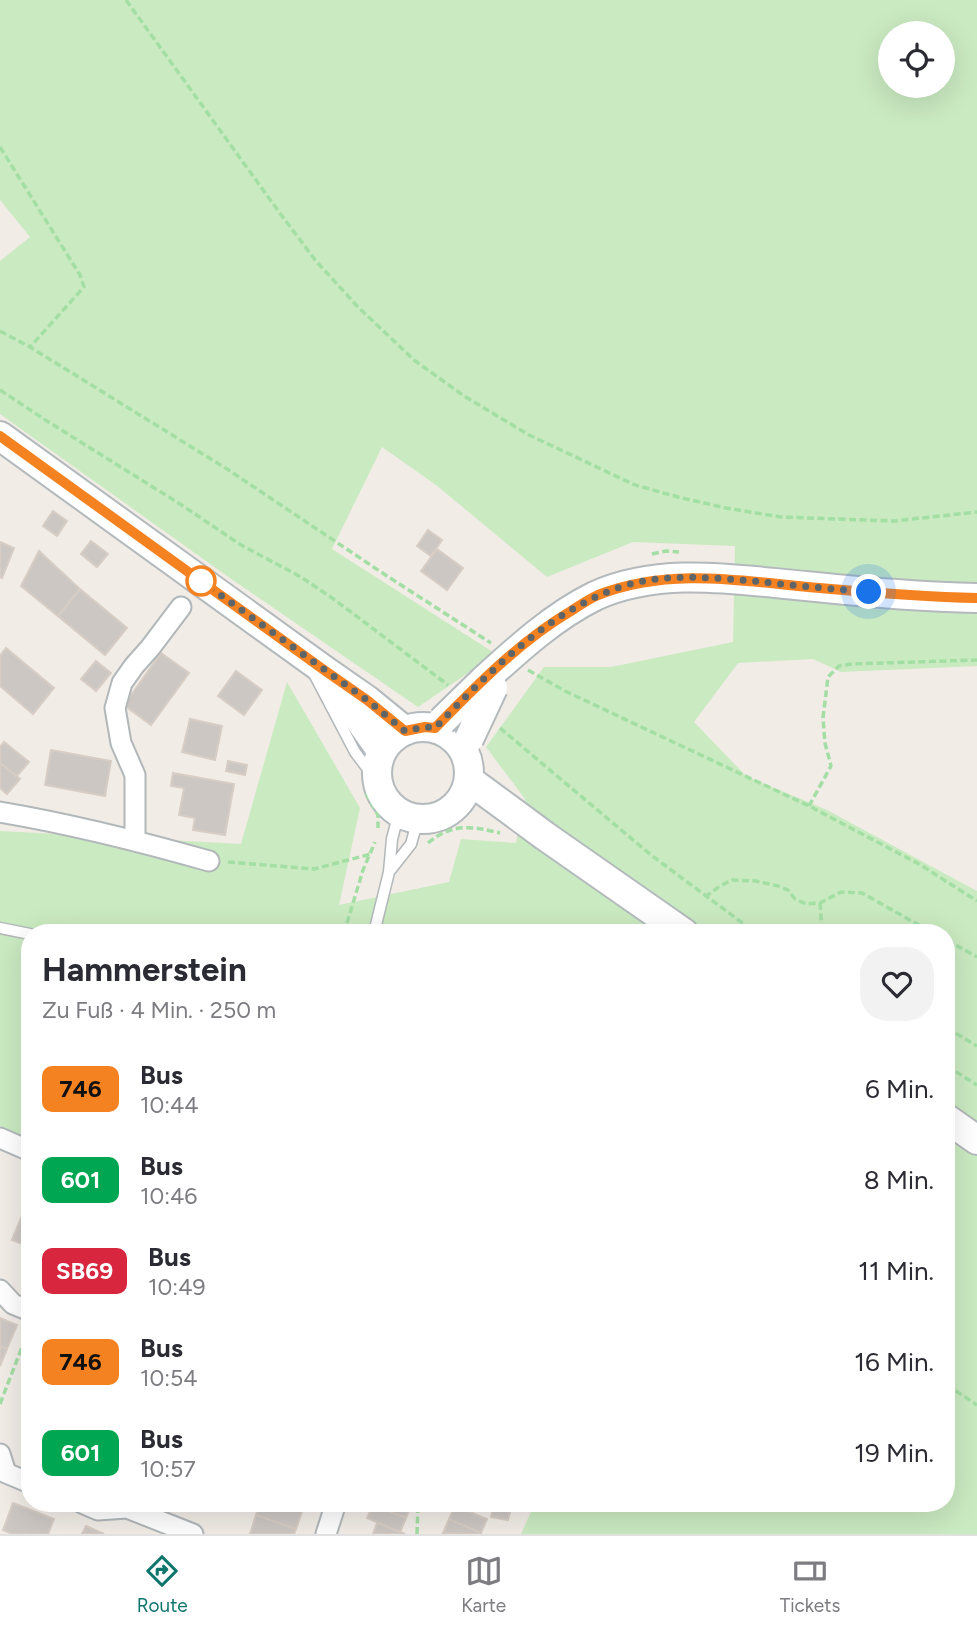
<!DOCTYPE html>
<html lang="de">
<meta charset="utf-8">
<style>
:root{--surface:#fff;--page:#f2f2f3;--text:#2b2b33;--muted:#7c7c81;--line:#e1e1e2;--accent:#0f766e}
body{margin:0;font-family:Figtree,sans-serif;background:var(--page);color:var(--text);height:100vh;display:flex;flex-direction:column;font-size:26px;white-space:nowrap}
*{box-sizing:border-box;margin:0}
p{font-size:23px;color:var(--muted)}
.icon{flex:none;width:38px;height:38px;fill:none;stroke:currentColor;stroke-width:2;stroke-linecap:round;stroke-linejoin:round}
.map{position:relative;flex:1;overflow:hidden}
.side{position:absolute;left:21px;top:924px;width:934px;height:588px;display:flex;flex-direction:column;background:var(--surface);border-radius:28px;box-shadow:0 7px 28px #0002}
.side>*{flex:none}
.badge{padding:0 14px;border-radius:10px;font-size:24px;line-height:46px}
.fabs{position:absolute;left:878px;top:21px;display:grid;gap:14px}
.fabs a{display:grid;place-items:center;width:77px;height:77px;border-radius:50%;background:var(--surface);box-shadow:0 7px 28px #0002;font-size:35px}
.you{position:absolute;width:35px;height:35px;margin:-18px;border:5px solid #fff;border-radius:50%;background:#1a73e8;box-shadow:0 0 0 10px #1a73e833}
.map>.badge{position:absolute;translate:-50% -50%;box-shadow:0 0 0 4px #fff}
.round{display:grid;place-items:center;flex:none;width:74px;height:74px;border-radius:28px;background:var(--page)}
.overview{display:flex;align-items:center;justify-content:space-between;height:119px;padding:0 21px}
h1{font-size:33px;font-weight:700;line-height:52px}
ul{padding:0;list-style:none}
li{display:flex;align-items:center;gap:21px;height:91px;padding:0 21px}
li div{flex:1}
li b{display:block;font-size:26px}
li em{font-style:normal}
li .badge{min-width:77px;font-weight:700;text-align:center}
.tab-bar{display:flex;justify-content:space-around;align-items:center;height:98px;border-top:2px solid var(--line);background:var(--surface);font-size:19px;color:var(--muted)}
.tab-bar a{display:grid;justify-items:center;gap:4px}
.tab-bar .selected{color:var(--accent)}
.map>svg:first-child{display:block}
.green{fill:#caeac1;fill-rule:evenodd}
.building{fill:#ccc7c3;stroke:#d7cdc4;stroke-width:2}
.lines{fill:none;stroke-linecap:round;stroke-linejoin:round}
.lane-casing{stroke:#b2b7ba;stroke-width:13}
.street-casing{stroke:#b2b7ba;stroke-width:23}
.secondary-casing{stroke:#b3b9bc;stroke-width:32}
.path{stroke:#a3dea5;stroke-width:3.5;stroke-dasharray:7 3.5;stroke-linecap:butt}
.lane{stroke:#fff;stroke-width:10}
.street{stroke:#fff;stroke-width:19}
.secondary{stroke:#fff;stroke-width:28}
.secondary-bridge-casing{stroke:#b3b9bc;stroke-width:32;stroke-linecap:butt}
.secondary-bridge{stroke:#fff;stroke-width:28}
.line-casing{stroke:#fff;stroke-width:16}
.line{stroke:#f58220;stroke-width:10}
.walk{stroke:#5e6568;stroke-width:7;stroke-dasharray:0 12.6}
.stop-dot{fill:#fff;stroke:#f58220;stroke-width:3.5}
</style>
<div class="map">
<svg width="977" height="1534" viewBox="0 0 977 1534">
<rect width="100%" height="100%" fill="#f1ece6"/>
<path class="green" d="M0,0h977v666l-136,6 -28,-13 -75,4 -44,59 52,54 81,34 150,81v643h-456l14,-31h412v-570h-917v209l-30,-16v-295l241,13 46,-162 73,126 -21,97 110,-23 12,-43 55,4 9,-44 -39,-52 58,-80h67l122,-25 2,-96 -102,-4 -86,35 -111,-92 -54,-38 -50,102 164,105 -78,53 -191,-131 -227,-162v-153l30,-24 -30,-37zM891,33h52v53h-52z"/>
<path class="building" d="M53,511l14,10 -10,15 -14,-10z
M428,530l14,10 -11,16 -14,-10z
M91,541l17,13 -11,13 -16,-13z
M0,542l14,6 -12,30 -2,-1z
M437,549l26,19 -16,22 -26,-19z
M39,551l41,38 -22,27 -37,-30z
M80,589l47,39 -22,27 -47,-39z
M6,648l48,40 -21,26 -33,-28v-30z
M161,653l28,20 -38,52 -27,-20z
M96,661l15,12 -15,18 -15,-12z
M236,671l26,19 -18,25 -26,-19z
M190,719l32,7 -7,34 -33,-8z
M4,742l25,20 -12,14 -17,-13v-16z
M51,750l60,11 -6,35 -60,-11z
M228,761l19,4 -2,10 -19,-4z
M0,763l20,16 -13,15 -7,-6z
M173,773l61,11 -9,51 -32,-5 2,-12 -16,-3 5,-27 -13,-2z
M30,1196v51l-18,-7z
M0,1318l17,7 -10,24 -7,-3z
M0,1346l7,3 -7,17z
M13,1503l41,16 -6,15h-36l-9,-4z
M260,1503h35l9,3 -8,23 -40,-14z
M374,1503h33l4,2 -5,13 -33,-13z
M373,1505l33,13 -6,14 -33,-14z
M455,1506l32,13 -6,14 -32,-14z
M493,1509l17,3 -2,8 -17,-3z
M256,1515l40,14 -2,5h-44z
M449,1519l32,14v1l-38,-1z
M377,1523l23,9 5,2h-32z
M86,1526l18,8h-22z"/>
<g class="lines">
<g class="lane-casing">
<path id="lane" d="M313,672l42,80 24,32
M389,872l22,-28 7,-25
M0,928l30,6
M374,933l15,-61 3,-33 7,-27"/>
</g>
<g class="street-casing">
<path id="street" d="M0,812c71,12 139,29 209,49
M135,840v-65l-14,-32 -6,-35 7,-25 12,-17 16,-18 31,-41
M0,1138l30,13
M0,1290l13,14 17,7
M0,1454l6,19 24,10
M82,1503l16,7 29,-2 66,26
M326,1534l10,-31"/>
</g>
<g class="secondary-casing">
<path id="secondary" d="M0,436l324,234 43,30 38,31
M484,680c34,-31 70,-64 111,-84 66,-30 142,-16 211,-10 57,6 114,11 171,12
M336,687l46,65
M377 773a46 46 0 1 1 92 0a46 46 0 1 1-92 0Z
M469,780l76,56 139,97
M947,1119l30,21"/>
</g>
<path class="path" d="M126,0l153,212 37,49 42,46 56,53 50,36 65,39 106,50 43,12 48,11 55,9 113,4 83,-9
M0,147l80,128 4,12 -54,60
M0,331l30,16 197,122 160,107 104,67
M0,390l47,31 133,83 61,41 60,32 34,23 113,85
M652,554l14,-3 13,1
M528,670l37,21 244,115 110,58 58,37
M500,728l151,127 105,78
M366,793l12,22v13
M809,806l22,-40 -6,-23 -2,-25 5,-41 11,-11 12,-2 126,-4
M428,843c24,-20 44,-17 72,-10
M228,862l86,7 57,-15
M705,897l15,-11 12,-6 24,1 22,5 10,4 7,9 11,5 14,-1 21,-11 21,1 71,40
M820,903l2,30
M344,933l19,-63 12,-28
M947,940l30,17
M947,1028l30,18
M947,1066l30,19
M947,1385l30,20
M0,1404l29,-75
M417,1534l1,-31"/>
<use href="#lane" class="lane"/>
<use href="#street" class="street"/>
<use href="#secondary" class="secondary"/>
<g class="secondary-bridge-casing">
<path id="secondary-bridge" d="M442,721l42,-41
M469,739l24,-51"/>
</g>
<use href="#secondary-bridge" class="secondary-bridge"/>
</g>
<g class="lines">
<g class="line-casing">
<path id="line" d="M0,436l324,234 43,30 38,31 20,-4 10,1c41,-42 85,-87 136,-117 9,-6 18,-12 27,-16 69,-27 139,-15 210,-8 56,5 112,10 169,11"/>
</g>
<use href="#line" class="line"/>
<path class="walk" d="M201,581l166,119 38,31 20,-4 10,1c59,-61 133,-138 221,-149 36,-4 72,0 107,3 35,4 71,7 106,10"/>
</g>
<circle class="stop-dot" cx="201" cy="581" r="14"/>
</svg>
<div class="fabs">
<a><svg class="icon" aria-label="locate" viewBox="0 0 24 24"><circle cx="12" cy="12" r="6"/><path d="M12 2v4M12 18v4M2 12h4M18 12h4"/></svg></a>
</div>
<div class="you" style="left:869px;top:592px"></div>
<section class="side">
<div class="overview"><div><h1>Hammerstein</h1><p>Zu Fuß · 4 Min. · 250 m</p></div><a class="round"><svg class="icon" aria-label="heart" viewBox="0 0 24 24"><path d="M12 20l-8-8c-3-5 5-10 8-4 3-6 11-1 8 4z"/></svg></a></div>
<ul>
<li><span class="badge" style="background:#f58220;color:#111">746</span><div><b>Bus</b><p>10:44</p></div><em>6 Min.</em></li>
<li><span class="badge" style="background:#00a651;color:#fff">601</span><div><b>Bus</b><p>10:46</p></div><em>8 Min.</em></li>
<li><span class="badge" style="background:#d7263d;color:#fff">SB69</span><div><b>Bus</b><p>10:49</p></div><em>11 Min.</em></li>
<li><span class="badge" style="background:#f58220;color:#111">746</span><div><b>Bus</b><p>10:54</p></div><em>16 Min.</em></li>
<li><span class="badge" style="background:#00a651;color:#fff">601</span><div><b>Bus</b><p>10:57</p></div><em>19 Min.</em></li>
</ul>
</section>
</div>
<nav class="tab-bar">
<a class="selected"><svg class="icon" aria-label="directions" viewBox="0 0 24 24"><path d="M12 3l9 9-9 9-9-9zM9 14v-3h6M13 9l2 2-2 2"/></svg>Route</a>
<a><svg class="icon" aria-label="map" viewBox="0 0 24 24"><path d="M3 6l6-2 6 2 6-2v14l-6 2-6-2-6 2zM9 4v14M15 6v14"/></svg>Karte</a>
<a><svg class="icon" aria-label="tickets" viewBox="0 0 24 24"><path d="M3 7h18v10H3zM15 7v10"/></svg>Tickets</a>
</nav>
